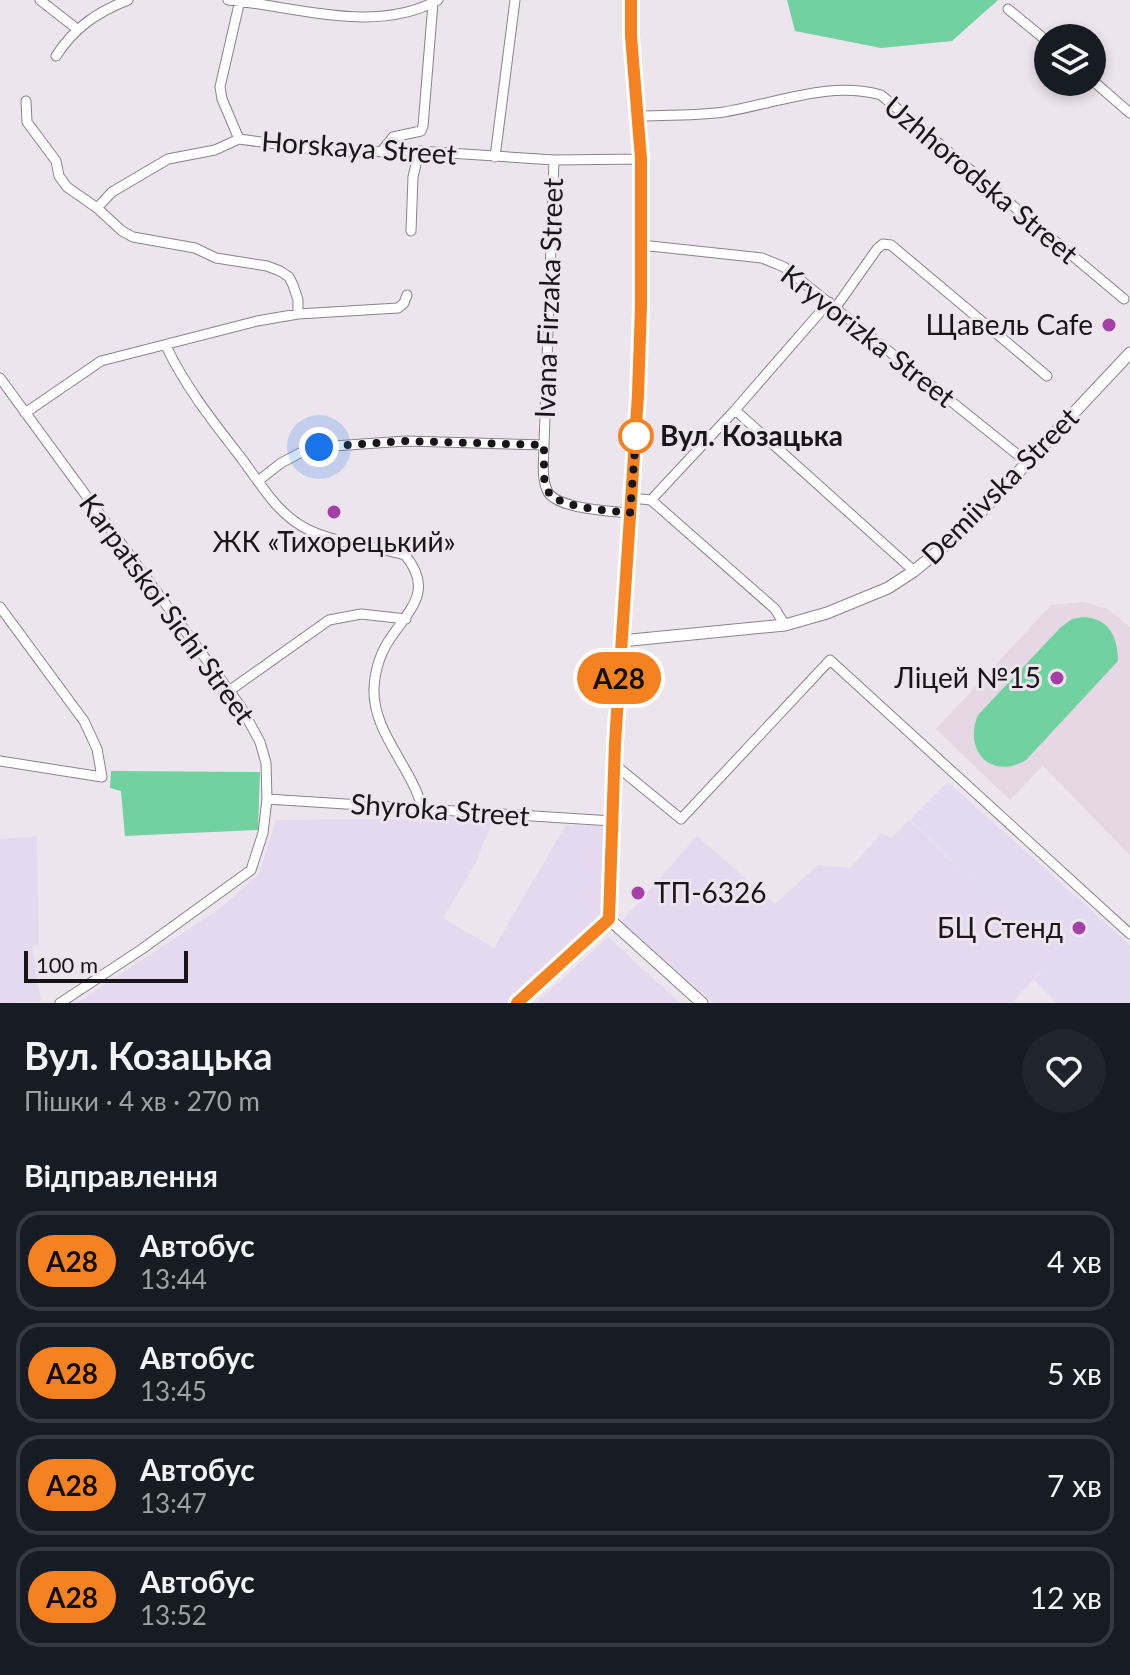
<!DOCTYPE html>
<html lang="uk">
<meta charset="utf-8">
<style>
:root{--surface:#171b24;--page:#20242c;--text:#f1f3f6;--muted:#9ea1a6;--line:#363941}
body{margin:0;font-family:Lato,sans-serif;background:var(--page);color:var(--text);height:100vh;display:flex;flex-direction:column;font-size:30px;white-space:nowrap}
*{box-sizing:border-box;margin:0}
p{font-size:26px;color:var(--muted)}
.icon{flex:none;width:44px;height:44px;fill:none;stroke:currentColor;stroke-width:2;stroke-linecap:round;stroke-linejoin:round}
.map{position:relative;height:1003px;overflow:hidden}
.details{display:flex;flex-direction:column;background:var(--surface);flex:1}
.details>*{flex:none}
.badge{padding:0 16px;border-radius:26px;font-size:28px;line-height:52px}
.controls{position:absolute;left:1034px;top:24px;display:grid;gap:16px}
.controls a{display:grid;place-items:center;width:72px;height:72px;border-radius:50%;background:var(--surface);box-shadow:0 4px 12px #0003;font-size:40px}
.scale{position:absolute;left:24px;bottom:20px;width:164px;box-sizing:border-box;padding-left:8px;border:4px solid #181618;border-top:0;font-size:22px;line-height:28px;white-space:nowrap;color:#181618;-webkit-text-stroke:6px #ede5ed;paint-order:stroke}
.you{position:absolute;width:40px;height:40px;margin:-20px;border:6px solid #fff;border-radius:50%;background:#1a73e8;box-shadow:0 0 0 12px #1a73e833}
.map>.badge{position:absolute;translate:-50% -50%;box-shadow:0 0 0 4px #fff}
h2{padding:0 24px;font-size:30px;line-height:72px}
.round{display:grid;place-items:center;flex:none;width:84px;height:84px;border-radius:42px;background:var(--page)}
.overview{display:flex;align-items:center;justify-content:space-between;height:136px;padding:0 24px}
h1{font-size:38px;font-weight:700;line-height:60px}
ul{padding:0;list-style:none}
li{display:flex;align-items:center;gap:24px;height:100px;margin:0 16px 12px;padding:0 8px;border:4px solid var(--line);border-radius:24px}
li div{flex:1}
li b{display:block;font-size:30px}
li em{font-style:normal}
li .badge{min-width:88px;font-weight:700;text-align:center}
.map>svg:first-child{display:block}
.commercial{fill:#e2daf0}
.industrial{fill:#e4d9ee}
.built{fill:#e5d7e4}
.green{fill:#71d1a0}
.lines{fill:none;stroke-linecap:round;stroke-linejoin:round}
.minor-casing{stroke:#8a8389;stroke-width:11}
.tertiary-casing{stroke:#8a8389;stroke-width:13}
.minor{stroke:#fff;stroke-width:9}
.tertiary{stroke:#fff;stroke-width:11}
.line-casing{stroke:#fff;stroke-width:18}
.line{stroke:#f58220;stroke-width:12}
.walk{stroke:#181618;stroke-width:8;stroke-dasharray:0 14.4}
.poi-dot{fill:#a340a7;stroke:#ede5ed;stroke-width:3}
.stop-dot{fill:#fff;stroke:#f58220;stroke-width:4}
.labels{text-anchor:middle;stroke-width:6;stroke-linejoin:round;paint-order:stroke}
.street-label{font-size:28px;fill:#181618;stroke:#ede5ed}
.poi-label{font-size:28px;fill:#181618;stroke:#ede5ed;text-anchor:end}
.stop-label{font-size:28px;font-weight:bold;fill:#181618;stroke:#ede5ed;text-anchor:start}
</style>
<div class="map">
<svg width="1130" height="1003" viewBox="0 0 1130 1003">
<rect width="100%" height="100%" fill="#ede5ed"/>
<path class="commercial" d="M948,782l182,163v58h-73l-23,-23 19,-22 -143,-138z"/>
<path class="industrial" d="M494,818l-19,46 -32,54 51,30 72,-123 42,1 -7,87 -13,17 -81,73h-430l145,-96 37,-33 17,-54z
M909,820l144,138 -41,45h-298l-93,-81 76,-86 78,68 43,-39 32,3 32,-35 10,5z
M37,836l2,109 -7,1 9,55 -41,2v-164z
M608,937l72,66h-144z"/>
<path class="built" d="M1084,602l24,7 22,18v228l-87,-89 -33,34 -74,-71 115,-124z"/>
<path class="green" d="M787,0h211l-46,41 -71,7 -86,-17z
M1083,617c26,1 35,20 35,44l-92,99c-35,21 -63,-10 -48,-45l83,-88 11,-8z
M111,771l149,1 -2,58 -133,6 -4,-45 -11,-3z"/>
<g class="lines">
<g class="minor-casing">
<path id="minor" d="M40,0l37,29
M228,0c67,6 146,35 210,0
M1008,9l40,33
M56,56c18,-28 41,-44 72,-56
M1092,80l38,33
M637,116c29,-1 59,0 87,-4 50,-8 106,-32 157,-17l243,204
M239,139l-17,-40 -2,-12 20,-87
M381,152l12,-15 28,-6 2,-5 10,-123
M495,157l20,-157
M554,160l-10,285c0,14 -3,31 3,45 7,19 64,21 83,23
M97,208l15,-16 56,-33 47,-9 24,-11 95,13 85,-1 135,9 87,-1
M411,231l2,-54 6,-26
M641,245l121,13 22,9 244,196
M836,307l41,-58 6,-5 8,1 156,131
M298,314l100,-6 6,-5 3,-8
M166,346c20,42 48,77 76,113 19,26 37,57 67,71 30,14 65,16 96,25 28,34 7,52 -13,81 -11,15 -17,34 -18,52 -2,44 38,79 48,120
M0,378l241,329 19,35 6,21 1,36 -4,34 -12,37 -109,79 -82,54
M735,410l179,161
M25,413l76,-52 156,-40 41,-7v-14l-5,-15 -4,-8 -9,-6 -13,-5 -51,-8 -21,-10 -62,-11 -11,-6 -25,-23 -30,-21 -8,-11 -3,-15 -29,-39 -1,-21
M258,481l23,-18 19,-10 19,-6 87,-6 138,4
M631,498l20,2 124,109 10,16
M651,500l84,-90 94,-108
M0,607l84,114 13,28 5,28 -102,-16
M621,641l17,-246 3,-90v-146l-10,-123v-36
M229,691l100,-71 32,-6 45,5
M614,764l67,55 149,-159 300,274
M267,799l345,22"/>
</g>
<g class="tertiary-casing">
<path id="tertiary" d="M609,919l93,84
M517,1003l92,-84 5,-155 7,-123 164,-16 42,-12 61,-25 26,-17 51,-42 165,-176"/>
</g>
<use href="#minor" class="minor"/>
<use href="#tertiary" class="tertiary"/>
</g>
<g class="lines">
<g class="line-casing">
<path id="line" d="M517,1003l92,-84 6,-176 23,-348 3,-90v-146l-10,-123v-36"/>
</g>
<use href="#line" class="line"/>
<path class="walk" d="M319,447l87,-6 138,4v33l6,18c24,13 53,14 80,17l6,-77"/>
</g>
<g class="poi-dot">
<circle cx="1109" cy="325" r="8"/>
<circle cx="334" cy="512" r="8"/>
<circle cx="1057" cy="678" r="8"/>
<circle cx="638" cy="893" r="8"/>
<circle cx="1079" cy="928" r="8"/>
</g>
<circle class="stop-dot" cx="636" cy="436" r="16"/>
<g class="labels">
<g class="street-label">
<text transform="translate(359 148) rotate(4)" y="10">Horskaya Street</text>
<text transform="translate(981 180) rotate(40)" y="10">Uzhhorodska Street</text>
<text transform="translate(549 298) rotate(-88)" y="10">Ivana Firzaka Street</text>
<text transform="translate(868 336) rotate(38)" y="10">Kryvorizka Street</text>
<text transform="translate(1000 486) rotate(-45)" y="10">Demiivska Street</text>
<text transform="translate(167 609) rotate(54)" y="10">Karpatskoi Sichi Street</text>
<text transform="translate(440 810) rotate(4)" y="10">Shyroka Street</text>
</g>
<g class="poi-label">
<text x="1093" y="335">Щавель Cafe</text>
<text x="334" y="552" text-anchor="middle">ЖК «Тихорецький»</text>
<text x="1041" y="688">Ліцей №15</text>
<text x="654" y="903" text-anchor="start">ТП-6326</text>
<text x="1063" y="938">БЦ Стенд</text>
</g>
<g class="stop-label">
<text x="660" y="446">Вул. Козацька</text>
</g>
</g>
</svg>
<div class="controls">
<a><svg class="icon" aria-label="layers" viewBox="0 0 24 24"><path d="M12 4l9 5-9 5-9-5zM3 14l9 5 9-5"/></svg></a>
</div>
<div class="scale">100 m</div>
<div class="you" style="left:319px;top:447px"></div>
<b class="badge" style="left:619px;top:678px;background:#f58220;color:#111">А28</b>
</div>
<section class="details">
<div class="overview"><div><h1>Вул. Козацька</h1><p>Пішки · 4 хв · 270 m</p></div><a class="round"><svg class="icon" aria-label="heart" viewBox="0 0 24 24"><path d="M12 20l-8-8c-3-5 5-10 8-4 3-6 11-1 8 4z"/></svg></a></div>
<h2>Відправлення</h2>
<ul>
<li><span class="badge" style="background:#f58220;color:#111">А28</span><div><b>Автобус</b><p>13:44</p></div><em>4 хв</em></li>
<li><span class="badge" style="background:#f58220;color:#111">А28</span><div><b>Автобус</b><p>13:45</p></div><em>5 хв</em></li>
<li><span class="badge" style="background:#f58220;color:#111">А28</span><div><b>Автобус</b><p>13:47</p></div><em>7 хв</em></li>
<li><span class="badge" style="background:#f58220;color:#111">А28</span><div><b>Автобус</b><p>13:52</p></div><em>12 хв</em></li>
</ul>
</section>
